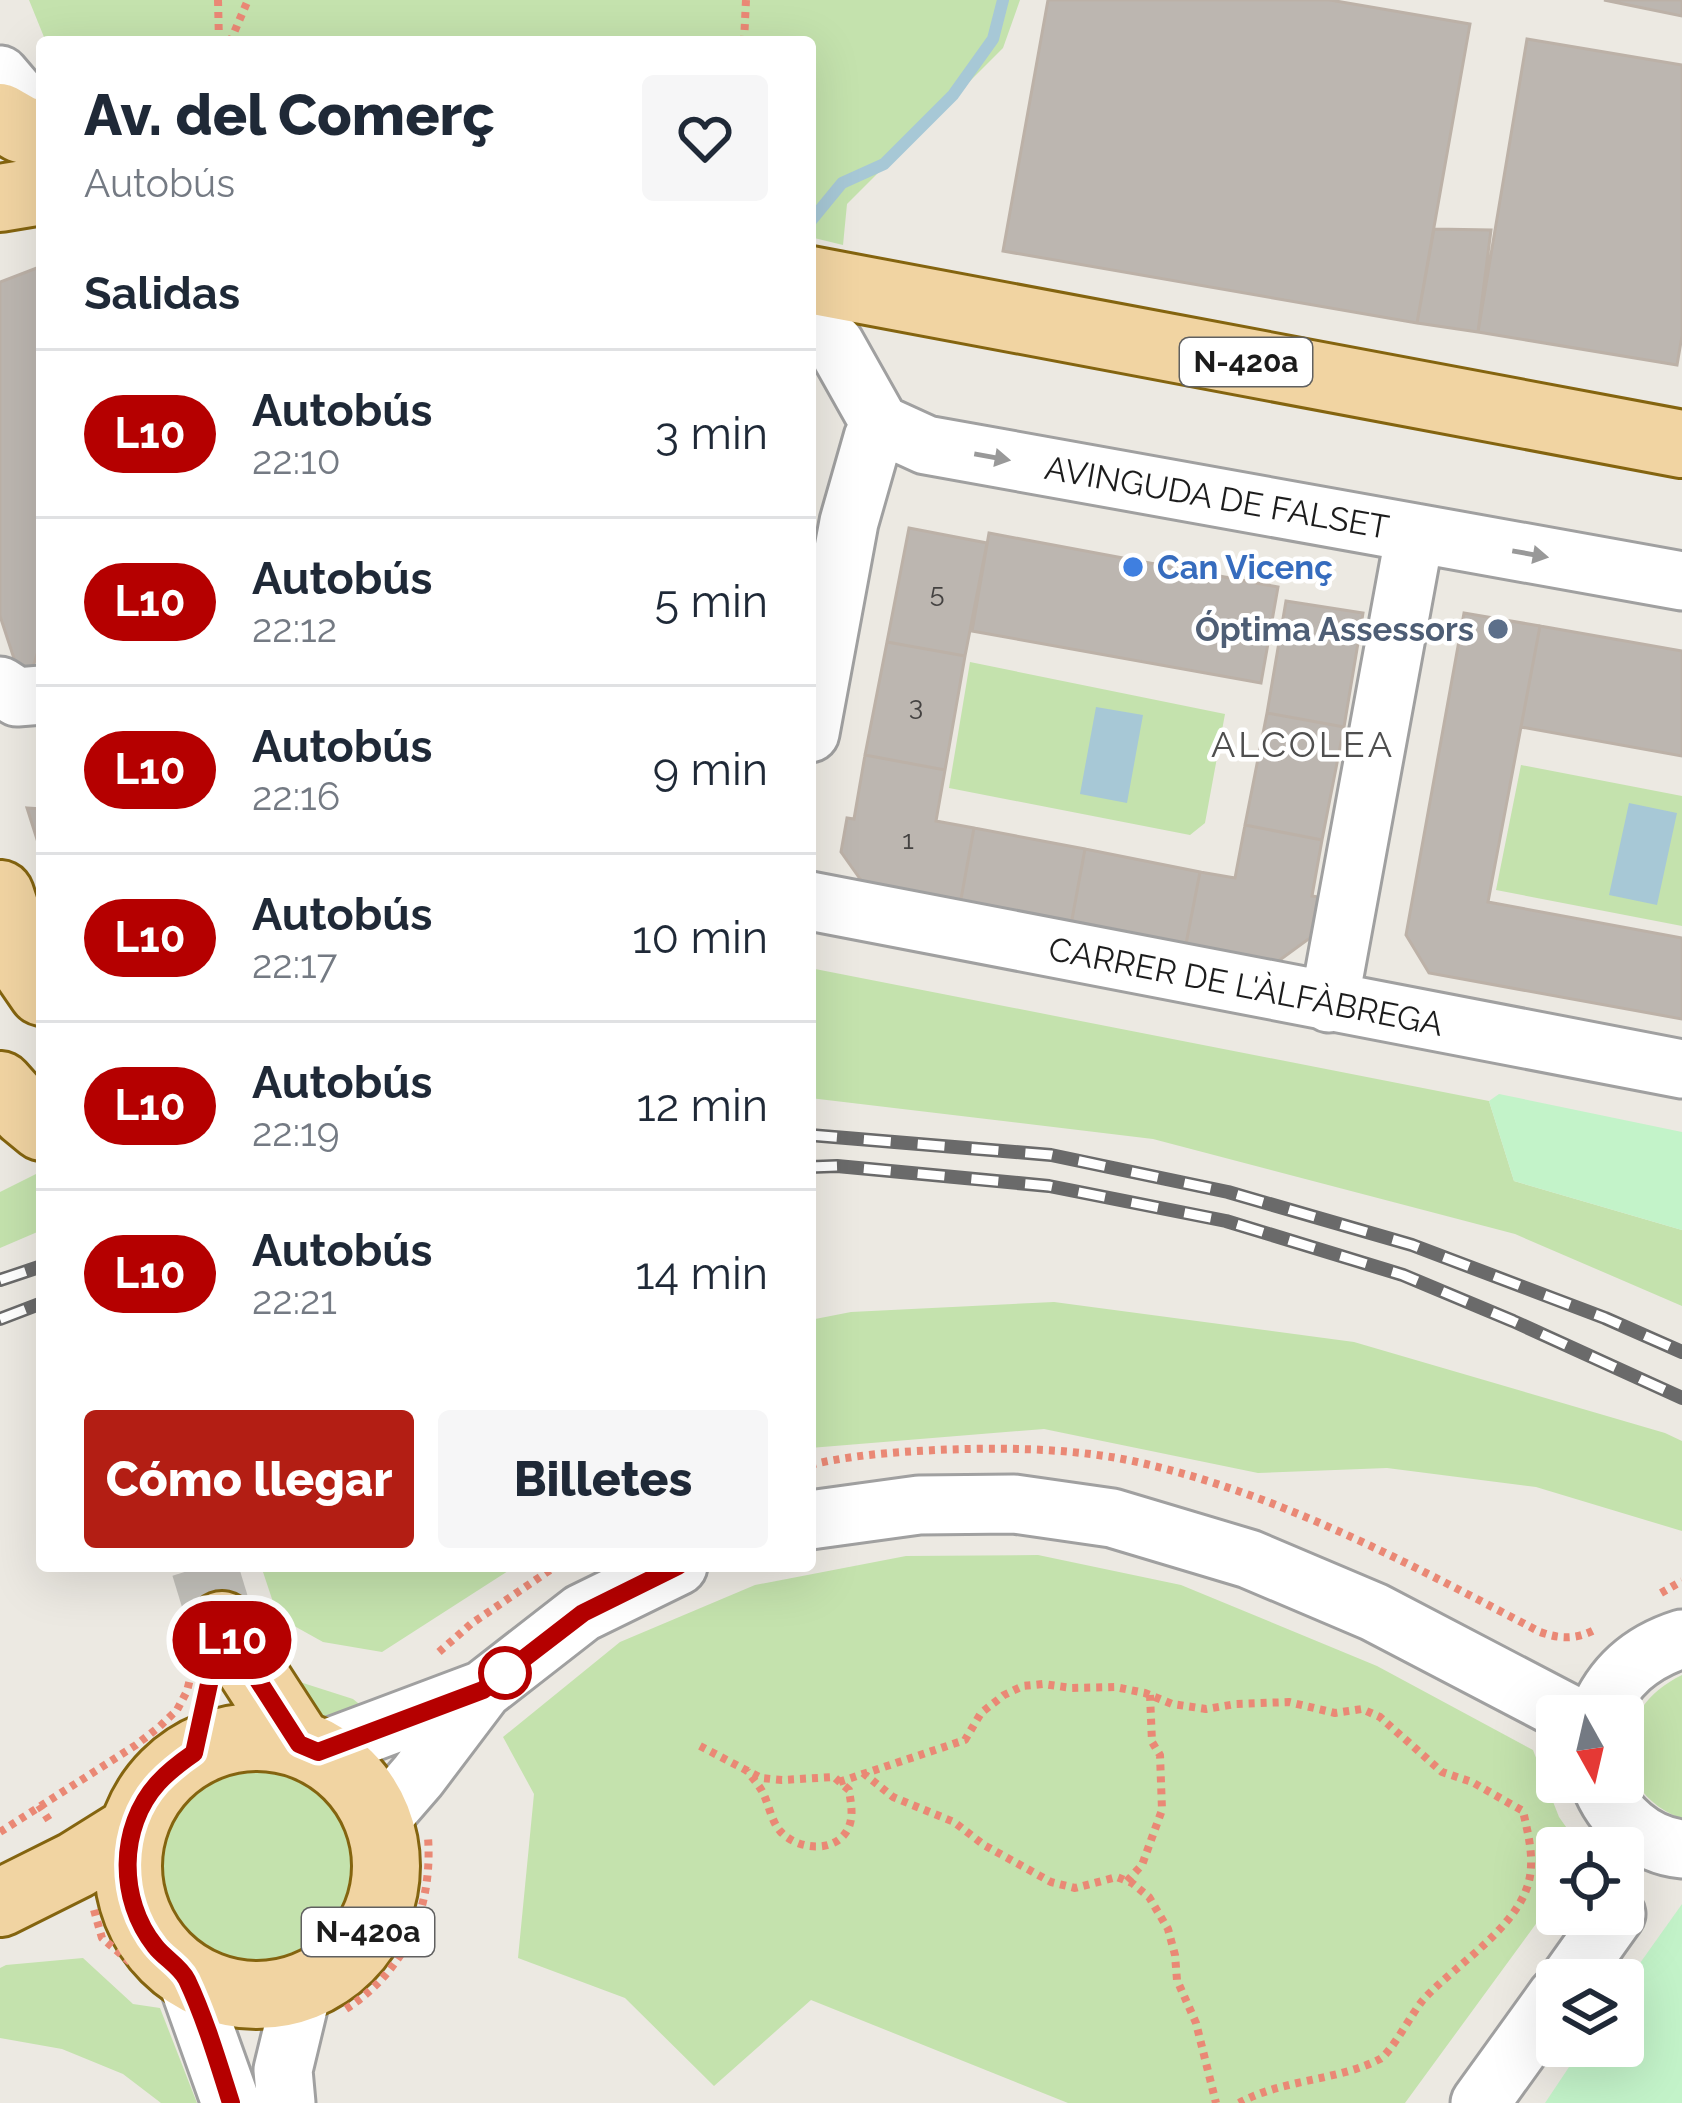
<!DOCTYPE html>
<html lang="es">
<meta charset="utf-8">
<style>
:root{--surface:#fff;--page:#f6f6f7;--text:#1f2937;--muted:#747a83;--line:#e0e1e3;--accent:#b31e14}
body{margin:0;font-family:Raleway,sans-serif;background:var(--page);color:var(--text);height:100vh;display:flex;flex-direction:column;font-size:45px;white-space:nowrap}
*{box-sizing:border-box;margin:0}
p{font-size:39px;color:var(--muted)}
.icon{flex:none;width:66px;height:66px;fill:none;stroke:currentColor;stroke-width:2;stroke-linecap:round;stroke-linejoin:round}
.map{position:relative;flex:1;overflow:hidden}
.panel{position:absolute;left:36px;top:36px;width:780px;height:1536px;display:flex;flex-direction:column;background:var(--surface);border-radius:12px;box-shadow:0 12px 48px #0002}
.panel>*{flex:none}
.badge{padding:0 24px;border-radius:39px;font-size:42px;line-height:78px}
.needle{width:78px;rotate:172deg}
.buttons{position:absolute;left:1536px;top:1695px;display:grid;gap:24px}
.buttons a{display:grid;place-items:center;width:108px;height:108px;border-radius:12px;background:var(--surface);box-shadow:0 12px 48px #0002;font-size:60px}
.map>.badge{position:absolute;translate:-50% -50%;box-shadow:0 0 0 6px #fff}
h2{padding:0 48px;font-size:45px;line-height:108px}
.round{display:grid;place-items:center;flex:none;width:126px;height:126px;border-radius:12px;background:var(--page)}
.overview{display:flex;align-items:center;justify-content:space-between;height:204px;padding:0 48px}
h1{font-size:57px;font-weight:800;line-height:90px}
.action{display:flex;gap:24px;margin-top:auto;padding:24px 48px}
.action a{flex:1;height:138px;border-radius:12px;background:var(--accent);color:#fff;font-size:48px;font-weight:800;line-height:138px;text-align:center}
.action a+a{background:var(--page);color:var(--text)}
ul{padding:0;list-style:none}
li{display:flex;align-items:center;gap:36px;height:168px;padding:0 48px;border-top:3px solid var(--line)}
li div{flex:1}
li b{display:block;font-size:45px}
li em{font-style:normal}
li .badge{min-width:132px;font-weight:700;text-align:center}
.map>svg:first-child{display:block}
.grass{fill:#c4e2ad}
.park{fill:#c3f3c9}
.water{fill:#a7c8d6}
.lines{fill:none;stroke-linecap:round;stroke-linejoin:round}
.stream{stroke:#a7c8d6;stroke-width:12}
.building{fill:#bcb6b0;stroke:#bcb1a7;stroke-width:3}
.major-tunnel{stroke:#c2c0ba;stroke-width:66;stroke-dasharray:66 33;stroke-linecap:butt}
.minor-casing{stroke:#a0a0a0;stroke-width:63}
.major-casing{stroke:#84640f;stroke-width:72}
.path{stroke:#ea8875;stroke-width:8;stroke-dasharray:6 6;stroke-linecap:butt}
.minor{stroke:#fff;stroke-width:57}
.major{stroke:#f1d4a2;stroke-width:66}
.rail-casing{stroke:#6a6a6a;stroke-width:14}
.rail{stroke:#fff;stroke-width:9;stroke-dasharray:27;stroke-linecap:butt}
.oneway{fill:#999}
.line-casing{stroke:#fff;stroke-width:27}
.line{stroke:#b50000;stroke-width:18}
.shop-dot{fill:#3f7fe0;stroke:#fff;stroke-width:4.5}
.service-dot{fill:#5c6f8a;stroke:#fff;stroke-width:4.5}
.stop-dot{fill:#fff;stroke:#b50000;stroke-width:6}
.labels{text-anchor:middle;stroke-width:9;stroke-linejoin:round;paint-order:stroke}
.number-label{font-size:27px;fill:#444241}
.shield{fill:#fff;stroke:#606060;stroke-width:3}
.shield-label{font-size:30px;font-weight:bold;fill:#1c1c1c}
.street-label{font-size:33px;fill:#1c1c1c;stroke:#fff}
.shop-label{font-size:33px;font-weight:bold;fill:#366cbe;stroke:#fff;text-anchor:start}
.service-label{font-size:33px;font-weight:bold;fill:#4e5e75;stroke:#fff;text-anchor:end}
.neighbourhood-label{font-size:36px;letter-spacing:3px;fill:#4f4f4f;stroke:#fff}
</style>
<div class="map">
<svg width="1682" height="2103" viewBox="0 0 1682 2103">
<rect width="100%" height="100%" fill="#ece9e2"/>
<path class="grass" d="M29,0h991l-17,48 -156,156 -4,41 -33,-8v-195h-764z
M970,662l255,52 -20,109 -15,12 -241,-47z
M1521,765l161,31v130l-186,-36z
M810,968l679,133 25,80 168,49v76l-167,-72 -362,-95 -343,-41z
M42,1171v59l-42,18v-56z
M1054,1302l300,40 311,91 17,8v90l-146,-44 -149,-19 -129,5 -214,-44 -234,19v-128l41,-8z
M1038,1555l143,30 196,81 156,84 26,67 22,31h-24v47l-152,208h-337l-257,-103 -97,86 -89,-88 -107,-40 16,-164 -31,-57 117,-95 135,-57 151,-29z
M261,1566h255l-134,86 -59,-10 -45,-25z
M1682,1675v144c-75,-29 -69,-111 0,-144z
M294,1678l9,5 50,16 16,13 -23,14 -30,-10z
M157 1867a104 104 0 1 1 208 0a104 104 0 1 1-208 0Z
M83,1958l50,46 27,4 37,95h-36l-38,-29 -61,-25 -62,-11v-70l6,-3z"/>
<path class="park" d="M1499,1094l183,38v98l-168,-49 -25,-80z
M1682,1904v199h-137l38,-57h40v-59z"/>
<path class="water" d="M1096,707l47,8 -16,88 -47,-9z
M1629,803l48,10 -20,92 -48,-10z"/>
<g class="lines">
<path class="stream" d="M810,222l32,-39 42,-19 69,-69 40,-56 10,-39"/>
</g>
<path class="building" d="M1048,0h282l140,24 -53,299 -414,-72z
M1604,0h78v16z
M1527,39l155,26v271l-5,29 -199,-33z
M1434,229l57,1 -13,102 -61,-9z
M42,266v373l-17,53 -25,-76v-334z
M909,528l78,15 -22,113 -78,-14z
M989,533l289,54 -17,96 -289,-52z
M1286,601l77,12 -19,114 -77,-14z
M1464,613l76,13 -52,276 194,36v81l-253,-46 -23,-38z
M1540,626l142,25v105l-161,-29z
M887,642l78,14 -20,114 -80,-15z
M1267,713l77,14 -22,113 -77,-15z
M865,755l80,15 -9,51 38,7 -15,82 -89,-17 -29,-41 6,-34 7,1z
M27,808l15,1v46z
M1245,825l77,15 -10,56 6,1 -8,41 -44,32 -81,-21 15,-77 35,6z
M974,828l111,21 -15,81 -111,-20z
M1085,849l115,23 -15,77 -115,-19z"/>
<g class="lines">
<path class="major-tunnel" d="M204,1566l18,59"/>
<g class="minor-casing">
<path id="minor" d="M0,75l35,41 7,3
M810,321l25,23 45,80 46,21 756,136
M0,686l17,11 25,-2
M810,733l39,-211 24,-84 7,-14
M810,901l872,168
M1329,1003l86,-470
M810,1520l109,-15 95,-1 98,14 137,41 125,53 199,104
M1597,1716c16,-40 44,-64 85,-77
M318,1752l165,-62
M1600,1782c13,35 44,63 82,67
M379,1821l39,-45 65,-86 99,-77 96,-47
M185,1974l46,129
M1569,1980l47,-66
M286,2103l-3,-33 20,-83
M1480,2103l77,-107"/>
</g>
<g class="major-casing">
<path id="major" d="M0,117l21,12 21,6
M0,198l42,-7
M810,280l872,164
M0,894l24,72 18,26
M0,1085l25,28 17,14
M222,1625l77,119
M128 1866a129 129 0 1 1 258 0a129 129 0 1 1-258 0Z
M0,1903l76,-38 56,-35"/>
</g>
<path class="path" d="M218,0l1,42
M230,42l18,-42
M744,42l2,-42
M810,1465c42,-10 84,-13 127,-15 68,-3 143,-2 209,14 140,33 268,102 394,168 20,7 36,8 56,-3
M1661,1593l21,-12
M439,1652l32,-28 85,-58
M700,1746l61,32 21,2 52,-3 15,13c2,14 5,26 -1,39 -13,25 -51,21 -68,2 -8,-9 -11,-25 -16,-36 -4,-9 -11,-16 -17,-24
M863,1773l30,24 61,25 30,23 67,37 24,6 42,-11 15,6 17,14 19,32 7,26 2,25 19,43 20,80
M839,1782l126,-42 16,-27 23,-18 19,-9 20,-2 29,4 43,-1 30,6 27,11 34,5 30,-5 53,-2 46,11 27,-4 18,8 62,55 30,10 51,29c4,18 9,37 8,55 -1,56 -74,96 -108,134 -11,13 -32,53 -43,59 -43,22 -97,20 -141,44
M39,1805l11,17
M0,1832l136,-87 23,-18 18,-17 10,-19 4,-16
M1127,1881l15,-16 20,-55 -2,-55 -8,-13 -2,-47
M94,1910l8,28 35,30
M346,2009c60,-39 87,-101 82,-172"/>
<use href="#minor" class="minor"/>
<use href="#major" class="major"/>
<g class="rail-casing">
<path id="rail" d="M810,1135l241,20 177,37 184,53 193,73 77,34
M810,1167l27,-1 212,20 177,35 177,54 110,46 169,77
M0,1280l42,-14
M0,1319l42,-16"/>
</g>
<use href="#rail" class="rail"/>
</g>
<defs><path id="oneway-solid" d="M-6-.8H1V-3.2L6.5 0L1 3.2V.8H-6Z" transform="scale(3)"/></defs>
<g class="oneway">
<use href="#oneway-solid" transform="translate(992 457) rotate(10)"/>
<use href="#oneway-solid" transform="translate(1530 554) rotate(10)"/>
</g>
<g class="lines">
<g class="line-casing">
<path id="line" d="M231,2103c-13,-41 -26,-85 -44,-123 -7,-14 -23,-22 -32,-34 -37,-46 -37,-119 3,-163 11,-12 23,-21 36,-30l28,-129 77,120 19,8 165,-62 100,-77 95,-47"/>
</g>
<use href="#line" class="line"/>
</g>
<circle class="shop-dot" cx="1133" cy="567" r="12"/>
<circle class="service-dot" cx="1498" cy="629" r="12"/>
<circle class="stop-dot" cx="505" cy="1673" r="24"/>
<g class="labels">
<g class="number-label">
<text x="937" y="602">5</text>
<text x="916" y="715">3</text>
<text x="908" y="849">1</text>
</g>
<g class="shield">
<rect x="1180" y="338" width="132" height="48" rx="9"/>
<rect x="302" y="1908" width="132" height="48" rx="9"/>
</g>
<g class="shield-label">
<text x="1246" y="372">N-420a</text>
<text x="368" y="1942">N-420a</text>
</g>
<g class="street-label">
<text transform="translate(1217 497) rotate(10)" y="12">AVINGUDA DE FALSET</text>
<text transform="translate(1246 986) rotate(11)" y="12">CARRER DE L'ÀLFÀBREGA</text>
</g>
<g class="shop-label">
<text x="1157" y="579">Can Vicenç</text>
</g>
<g class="service-label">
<text x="1474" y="641">Óptima Assessors</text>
</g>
<g class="neighbourhood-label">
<text x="1303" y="757">ALCOLEA</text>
</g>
</g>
</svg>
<div class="buttons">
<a><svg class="needle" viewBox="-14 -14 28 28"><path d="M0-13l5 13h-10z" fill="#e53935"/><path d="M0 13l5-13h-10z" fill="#747a83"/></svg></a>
<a><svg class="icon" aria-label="locate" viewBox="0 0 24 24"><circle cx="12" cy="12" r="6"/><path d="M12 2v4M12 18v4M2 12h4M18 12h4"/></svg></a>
<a><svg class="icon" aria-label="layers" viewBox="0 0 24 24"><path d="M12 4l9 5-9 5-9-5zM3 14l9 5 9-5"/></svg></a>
</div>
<b class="badge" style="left:232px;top:1640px;background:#b50000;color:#fff">L10</b>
<section class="panel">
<div class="overview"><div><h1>Av. del Comerç</h1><p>Autobús</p></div><a class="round"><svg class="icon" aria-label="heart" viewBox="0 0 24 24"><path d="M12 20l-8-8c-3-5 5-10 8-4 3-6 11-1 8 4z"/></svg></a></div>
<h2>Salidas</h2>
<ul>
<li><span class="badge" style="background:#b50000;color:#fff">L10</span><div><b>Autobús</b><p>22:10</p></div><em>3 min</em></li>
<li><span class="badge" style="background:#b50000;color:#fff">L10</span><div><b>Autobús</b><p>22:12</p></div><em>5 min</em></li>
<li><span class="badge" style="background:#b50000;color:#fff">L10</span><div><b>Autobús</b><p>22:16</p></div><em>9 min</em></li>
<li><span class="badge" style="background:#b50000;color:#fff">L10</span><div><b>Autobús</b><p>22:17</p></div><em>10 min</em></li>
<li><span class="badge" style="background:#b50000;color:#fff">L10</span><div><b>Autobús</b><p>22:19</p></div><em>12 min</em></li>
<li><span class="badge" style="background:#b50000;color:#fff">L10</span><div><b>Autobús</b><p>22:21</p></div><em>14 min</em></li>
</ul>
<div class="action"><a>Cómo llegar</a><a>Billetes</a></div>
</section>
</div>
